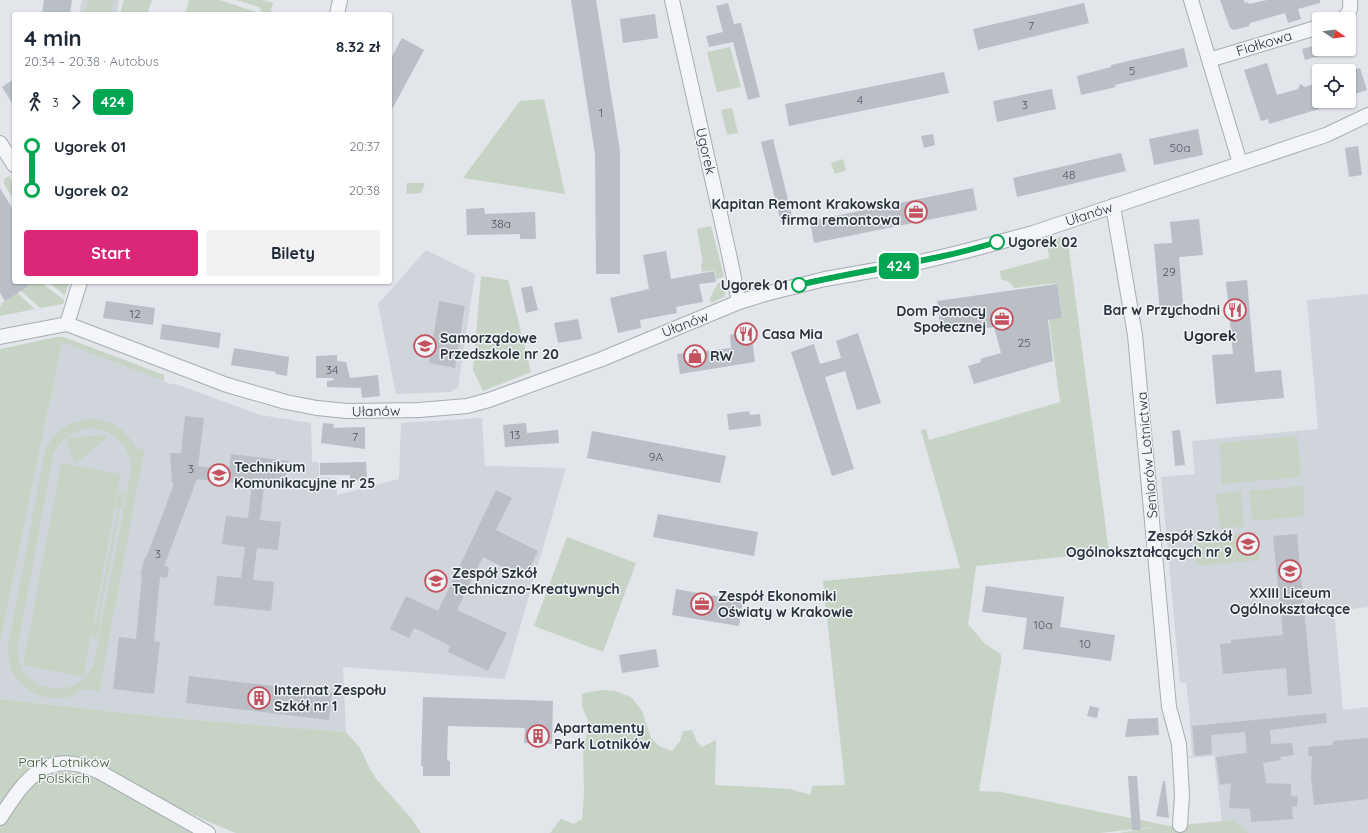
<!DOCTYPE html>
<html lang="pl">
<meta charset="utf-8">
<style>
:root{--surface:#fff;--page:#f2f2f3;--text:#1f2937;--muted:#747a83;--accent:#db2777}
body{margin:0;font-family:Quicksand,sans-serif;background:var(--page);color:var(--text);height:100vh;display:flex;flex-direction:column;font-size:15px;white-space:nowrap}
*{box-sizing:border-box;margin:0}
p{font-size:13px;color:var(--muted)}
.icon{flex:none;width:22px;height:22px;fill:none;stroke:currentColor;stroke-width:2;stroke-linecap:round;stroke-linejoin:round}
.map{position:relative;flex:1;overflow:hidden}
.details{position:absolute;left:12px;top:12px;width:380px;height:272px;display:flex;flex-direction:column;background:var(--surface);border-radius:4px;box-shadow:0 1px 3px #0004}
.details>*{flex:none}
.badge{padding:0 8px;border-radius:6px;font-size:14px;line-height:26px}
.needle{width:26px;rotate:103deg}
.fabs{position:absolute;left:1312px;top:12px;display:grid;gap:8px}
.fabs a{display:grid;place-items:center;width:44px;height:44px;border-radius:4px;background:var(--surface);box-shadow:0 1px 3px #0004;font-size:20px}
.map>.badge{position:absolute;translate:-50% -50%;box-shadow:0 0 0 2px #fff}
.legs{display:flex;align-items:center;gap:6px;height:44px;padding:0 12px;font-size:13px}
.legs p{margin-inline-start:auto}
.overview{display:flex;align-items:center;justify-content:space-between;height:68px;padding:0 12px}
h1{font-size:22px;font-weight:700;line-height:30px}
.primary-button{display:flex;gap:8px;margin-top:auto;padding:8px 12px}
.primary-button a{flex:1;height:46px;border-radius:4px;background:var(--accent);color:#fff;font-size:16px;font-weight:700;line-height:46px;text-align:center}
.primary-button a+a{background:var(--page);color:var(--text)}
ul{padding:0 12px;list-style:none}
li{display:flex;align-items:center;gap:14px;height:44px;font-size:15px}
li i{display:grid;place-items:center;width:6px;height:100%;margin:0 5px;background:currentColor}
li i::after{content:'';width:10px;height:10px;margin:-5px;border:3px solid;border-radius:50%;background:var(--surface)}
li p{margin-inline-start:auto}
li:first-child i{background:linear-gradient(#0000 50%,currentColor 0)}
li:last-child i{background:linear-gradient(currentColor 50%,#0000 0)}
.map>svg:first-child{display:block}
.built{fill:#d0d4db}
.green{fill:#c7d3c4;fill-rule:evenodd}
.building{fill:#babec6}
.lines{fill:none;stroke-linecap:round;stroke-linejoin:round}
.minor-casing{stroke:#a7acb3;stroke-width:16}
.minor{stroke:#f4f5f8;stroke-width:14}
.line-1-casing{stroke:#fff;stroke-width:9}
.line-1{stroke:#00a651;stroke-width:6}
.stop-1-dot{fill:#fff;stroke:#00a651;stroke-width:2}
.labels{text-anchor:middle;stroke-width:3;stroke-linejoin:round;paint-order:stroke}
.number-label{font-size:12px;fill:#4f5562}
.street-label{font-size:14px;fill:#2b3240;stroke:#f1f4f7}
.poi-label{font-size:14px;font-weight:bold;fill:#2b3240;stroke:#f1f4f7;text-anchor:start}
.stop-label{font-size:14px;font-weight:bold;fill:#2b3240;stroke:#f1f4f7;text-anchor:start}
.park-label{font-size:14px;fill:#3f5b3a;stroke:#f1f4f7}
.neighbourhood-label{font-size:15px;font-weight:bold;fill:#1d2331;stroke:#f1f4f7}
</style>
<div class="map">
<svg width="1368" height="833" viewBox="0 0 1368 833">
<rect width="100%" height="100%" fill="#e2e5e9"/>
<path class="built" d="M82,0h37l-2,14h-38z
M426,250l49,24 -17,113 -8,5 -54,2 -18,-90z
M1368,294v313l-34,4 9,99 25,-3v126h-119l-14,-13 -13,1 -8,-65 -28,2 6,-2 -3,-50 -3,-24 -6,1 -19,-206 34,-3 -3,-33 126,-12 -11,-129z
M62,341l102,40 5,3h7l84,31 51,8 1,39h7v15l17,1 1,17 62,-16 2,-56 81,-5 3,48 81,2 -61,211 -162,-12 3,65 -175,-14 -171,-19v-57z"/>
<path class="green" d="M87,0h26l-1,14h-26z
M124,0h28l-5,14h-27z
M189,0h30l44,14 -4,-7 -23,-7h26l11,3 -3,11h-85z
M730,47l11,40 -24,5 -10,-40z
M544,99l21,95 -102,-16 57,-77z
M732,108l6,25 -11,2 -6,-25z
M843,159l3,11 -11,4 -4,-11z
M9,176l5,9v16l-10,-17v-5z
M407,183h18l-4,10 -15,1z
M711,226l13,51 -8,2 -1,-9 -13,2 -1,-8 2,-1 -6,-34z
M1067,235l42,317 -133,14 -8,58 17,20 13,8 3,3v7l-22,129 22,1 169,34 65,-6 14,13h-130l35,-6 -54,6h-550l11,-14 13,5 8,-5 2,-25 -1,-48 3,-10 2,-16 -6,-14v-12l7,-2 14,-2 12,1 16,6 11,14 9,27 8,8 13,5 8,-10 3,-10 9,-1 5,12 5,5 14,-7 -1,45 75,4 21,6 1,-9 33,-1 -22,-204 137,-13 -39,-138 5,-1 3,11 131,-38 -11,-82 13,-2 -5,-35 -43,5 -4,-6 -9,-3 -1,-8 49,-13 -2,-17z
M481,276l27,4 23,92 -48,19 -10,-21z
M25,282l3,4 5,-4h7l24,18 -1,4 -23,4 -22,-20z
M48,282h21l-4,13z
M725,282l1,9 -2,6 -13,6 -1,-5 8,-15z
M12,289h1l22,20 -35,7v-9l2,-2 -2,-1 15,-9z
M57,337h6l14,5 87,33v6l-102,-39 -62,300v-293z
M90,419c21,0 37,11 46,29l8,2v1l-45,241c-4,-1 -9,-3 -12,-3 -6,1 -15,8 -23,9 -24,4 -49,-13 -55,-36 -1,-7 -1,-14 0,-21l36,-190c8,-19 24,-31 45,-32zM92,428c24,2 40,21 39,44l-37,191c-18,44 -82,28 -76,-19l35,-189c7,-16 21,-26 39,-27z
M105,435l2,1v2l-31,25c-6,-8 -8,-16 -10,-25z
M1297,436l4,41 -79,7 -3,-41z
M61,463l60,11 -38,203 -60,-12z
M1303,486l2,30 -53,5 -3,-30z
M119,491l6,1 -3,16h-2l-21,114 2,1 -4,16 -6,-1 3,-17h2l22,-113 -2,-1z
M1241,491l3,35 -24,3 -4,-35z
M1256,532l3,28 -62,6 -2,-28z
M567,537l69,26 -33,89 -69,-26z
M0,699l171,19 175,14 14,16 9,19 8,13 34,38 10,15h-185l-34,-14 -13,-7 4,21h-193z"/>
<path class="building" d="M44,0h28l-2,14h-28z
M571,0h25l24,150v124h-24l-1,-120z
M1220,0h24l1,3 3,-1 1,2 18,-4h53v3l-22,6 3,10 -13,4 -3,-10 -35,10 -1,3 -15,4 -4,-2z
M728,3l6,21 7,-1 19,74 -12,3 -15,-58 -24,5 -3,-11 17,-4 -7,-26z
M1084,3l5,20 -111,27 -5,-21z
M655,14l3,24 -35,5 -3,-24z
M402,38l22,12 -34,63v-53z
M1319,44v12l-14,4 -3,-11z
M1184,48l4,19 -73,18 1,2 -35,8 -4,-19 34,-9v-2z
M1267,63l10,32 21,-6 2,-5 5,3 14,-5v27l-50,15 -1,-5 -7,2 -17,-51z
M1360,68l7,22 -18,6v-25z
M944,72l5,21 -160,33 -4,-22z
M14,79v27l-12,-19z
M1052,89l4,20 -59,13 -4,-21z
M1198,129l5,26 -49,10 -5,-26z
M933,134l2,11 -11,3 -3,-12z
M773,139l20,81 -12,3 -20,-81z
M1358,146l4,29 -13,2 -4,-29z
M1121,153l5,18 -109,26 -4,-19z
M0,188l14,23v71h19l-18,13 -10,6 -5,-8z
M973,188l4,22 -163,33 -4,-22z
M484,208l1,6 50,-2 1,27h-16v-5l-53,1 -1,-26z
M1199,219l4,36 -24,2 5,59h-11v-4l-13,1 -6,-69 18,-1 -2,-21z
M666,251l5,28 43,-8 2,11 -17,2 4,18 -27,5 1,6 -37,7 1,8 -23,5 -8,-35 39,-9 -6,-34z
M1247,280l8,92 26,-2 3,28 -68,6 -4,-49 21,-1 -7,-72z
M1057,284l5,34 -14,2 5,41 -79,23 -6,-18 13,-4 -1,-3 21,-6 -7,-26 -37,6v-3l-9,1 -1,-8 -7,1 -3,-23z
M532,286l6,24 -12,3 -5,-25z
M106,301l49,7 -2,17 -50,-7z
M439,301l26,5 -10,62 -26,-5z
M578,319l4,20 -24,4 -4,-20z
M162,324l59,9 -2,15 -59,-9z
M751,329l4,33 -75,12 -3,-20 54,-6 -1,-13z
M858,333l23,70 -24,7 -12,-39 -20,6 29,92 -22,7 -41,-124 23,-8 6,20 21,-6 -5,-17z
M234,348l55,9 -2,19 -12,-2 1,-2 -45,-7z
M337,355v6l9,1 4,16 28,-3 2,21 -18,2 -1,-10 -34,-1v-6l7,-1 -1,-2h-17v-22z
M749,411l1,4 10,-1 1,12 -32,4 -2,-16z
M185,416l19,2 -6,48 31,4 2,-16 57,7 -3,28 -21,-2 -4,33 21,2 -3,28 -21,-2 -4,32 21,2 -3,29 -57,-6 3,-29 24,2 4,-31 -23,-3 4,-28 22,2 4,-33 -55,-6 -33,87 5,1 -2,11 -7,-1 -6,64 6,1 -6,52 -41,-5 6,-52 17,2 6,-64h-2l5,-18 1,1 28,-74 -2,-1 -2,-30h11z
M323,423l11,1 -1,4 32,-1v22l-44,-6z
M526,423l1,10 31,-3 1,13 -54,4 -2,-22z
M1180,430l5,35 -10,1 -3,-35z
M592,431l134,25 -6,27 -133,-25z
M366,462l1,18 -17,1v-6h-30v-12z
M496,490l16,8 -16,32 42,21 -13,27 -42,-21 -26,53 50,23 -19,38 -40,-19 2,-6 -36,-18 -5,10 -19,-9 16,-33 32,15z
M658,514l100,18 -4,24 -101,-19z
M1297,534l15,160 -24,2 -2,-28 -63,6 -3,-30 11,-1v-3l52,-5 -10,-99z
M986,586l78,11 -4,30 55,8 -4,26 -88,-12 4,-31 -45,-6z
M676,589l67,12 -4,25 -67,-11z
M656,649l3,18 -37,6 -3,-18z
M189,676l143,17 -3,27 -143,-17z
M423,697l130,4 -1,43 -28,-1 1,-15 -77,-2 -1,34 3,1v15h-27v-10h-2z
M1090,706l9,2 -2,10 -10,-2z
M1326,713l1,10 -57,7 1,14 21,-1 2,12 -14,2 1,3 -18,3 3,20 25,1v12l7,1 -1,10 -5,-1 1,13 -42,3 -1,-13 -21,-1 2,-25 -11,2 -4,-28 31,-4 -2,-21 -34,3 1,19 -17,2 -3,-30z
M1158,718l1,17 -34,2 3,-18z
M1368,738v61l-54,6 -3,-28 1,-21 -3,1 -1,-10 25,-2v-4z
M1128,776h9l4,54h-9z
M1163,781h2l4,37 -13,-2z"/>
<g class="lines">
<g class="minor-casing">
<path id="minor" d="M672,0l57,254 10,48
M1191,0l49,163
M337,14l3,-14
M1342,19c8,-5 9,-10 8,-19
M1209,60l110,-33
M0,143l14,22
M1113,206l22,129 34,372 10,37 3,51 -2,30
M67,324l13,-42
M0,337l67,-13 160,61 59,17 31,6 30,3 72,-1 48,-4 22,-6 113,-41 137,-57 26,-8 60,-15 91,-16 50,-12 67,-18 293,-98 42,-20
M0,818c26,-40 46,-70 98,-47l110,62"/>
</g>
<use href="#minor" class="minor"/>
</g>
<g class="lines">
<g class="line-1-casing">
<path id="line-1" d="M799,285c66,-16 134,-23 198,-43"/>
</g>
<use href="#line-1" class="line-1"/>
</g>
<defs>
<g id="office-ring" transform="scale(1.15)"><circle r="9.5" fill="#f1f4f7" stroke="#c4515e" stroke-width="1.5"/><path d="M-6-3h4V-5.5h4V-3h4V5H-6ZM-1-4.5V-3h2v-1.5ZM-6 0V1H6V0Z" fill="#c4515e"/></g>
<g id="restaurant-ring" transform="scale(1.15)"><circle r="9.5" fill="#f1f4f7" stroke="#c4515e" stroke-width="1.5"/><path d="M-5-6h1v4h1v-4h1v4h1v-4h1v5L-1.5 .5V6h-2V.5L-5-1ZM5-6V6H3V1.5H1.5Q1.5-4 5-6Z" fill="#c4515e"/></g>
<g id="school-ring" transform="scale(1.15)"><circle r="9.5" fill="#f1f4f7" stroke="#c4515e" stroke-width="1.5"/><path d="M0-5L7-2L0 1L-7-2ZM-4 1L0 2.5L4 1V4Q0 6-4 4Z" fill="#c4515e"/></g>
<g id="shop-ring" transform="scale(1.15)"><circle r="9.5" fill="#f1f4f7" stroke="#c4515e" stroke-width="1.5"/><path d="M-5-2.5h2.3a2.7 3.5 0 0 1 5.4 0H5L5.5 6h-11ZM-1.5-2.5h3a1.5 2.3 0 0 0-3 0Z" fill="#c4515e"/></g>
<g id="building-ring" transform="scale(1.15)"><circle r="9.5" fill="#f1f4f7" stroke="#c4515e" stroke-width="1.5"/><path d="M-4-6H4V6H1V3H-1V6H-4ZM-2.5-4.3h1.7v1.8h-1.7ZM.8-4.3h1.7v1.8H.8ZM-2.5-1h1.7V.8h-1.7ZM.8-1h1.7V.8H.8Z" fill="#c4515e"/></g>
</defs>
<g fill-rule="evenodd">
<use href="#office-ring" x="916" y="212"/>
<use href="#restaurant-ring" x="1235" y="310"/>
<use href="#office-ring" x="1002" y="319"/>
<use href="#restaurant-ring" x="746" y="334"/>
<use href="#school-ring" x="425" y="346"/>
<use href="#shop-ring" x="695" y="356"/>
<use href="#school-ring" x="219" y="475"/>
<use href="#school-ring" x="1248" y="544"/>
<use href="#school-ring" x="1290" y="571"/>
<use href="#school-ring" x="436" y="581"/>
<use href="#office-ring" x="702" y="604"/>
<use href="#building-ring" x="259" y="698"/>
<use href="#building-ring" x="538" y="736"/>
</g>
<g class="stop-1-dot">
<circle cx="997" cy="242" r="7"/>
<circle cx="799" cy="285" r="7"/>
</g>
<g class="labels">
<g class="number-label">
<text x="1031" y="30">7</text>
<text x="1132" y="75">5</text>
<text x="860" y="104">4</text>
<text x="1025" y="109">3</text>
<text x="601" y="117">1</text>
<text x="1180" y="152">50a</text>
<text x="1069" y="179">48</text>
<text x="501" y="228">38a</text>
<text x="1169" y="276">29</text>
<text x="135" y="318">12</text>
<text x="1024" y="347">25</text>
<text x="332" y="374">34</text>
<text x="515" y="439">13</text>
<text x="355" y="441">7</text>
<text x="656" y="461">9A</text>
<text x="191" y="473">3</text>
<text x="158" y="558">3</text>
<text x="1043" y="629">10a</text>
<text x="1085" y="648">10</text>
</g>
<g class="street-label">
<text transform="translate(1264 43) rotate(-17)" y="5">Fiołkowa</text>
<text transform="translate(706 151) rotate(77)" y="5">Ugorek</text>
<text transform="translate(1089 214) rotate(-18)" y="5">Ułanów</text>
<text transform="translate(685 324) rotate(-21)" y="5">Ułanów</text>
<text transform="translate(376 411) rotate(-1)" y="5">Ułanów</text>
<text transform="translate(1147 455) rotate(-95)" y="5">Seniorów Lotnictwa</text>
</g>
<g class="poi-label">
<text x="900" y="209" text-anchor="end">Kapitan Remont Krakowska<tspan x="900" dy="16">firma remontowa</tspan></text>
<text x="1220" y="315" text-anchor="end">Bar w Przychodni</text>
<text x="986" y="316" text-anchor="end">Dom Pomocy<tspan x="986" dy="16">Społecznej</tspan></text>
<text x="762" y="339">Casa Mia</text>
<text x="440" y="343">Samorządowe<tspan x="440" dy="16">Przedszkole nr 20</tspan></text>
<text x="710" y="361">RW</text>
<text x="234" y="472">Technikum<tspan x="234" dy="16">Komunikacyjne nr 25</tspan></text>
<text x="1232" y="541" text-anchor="end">Zespół Szkół<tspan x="1232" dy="16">Ogólnokształcących nr 9</tspan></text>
<text x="452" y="578">Zespół Szkół<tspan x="452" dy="16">Techniczno-Kreatywnych</tspan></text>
<text x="1290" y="598" text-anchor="middle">XXIII Liceum<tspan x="1290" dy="16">Ogólnokształcące</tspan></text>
<text x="718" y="601">Zespół Ekonomiki<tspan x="718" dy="16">Oświaty w Krakowie</tspan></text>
<text x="274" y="695">Internat Zespołu<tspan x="274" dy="16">Szkół nr 1</tspan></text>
<text x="554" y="733">Apartamenty<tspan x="554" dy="16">Park Lotników</tspan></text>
</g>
<g class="stop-label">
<text x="1008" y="247">Ugorek 02</text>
<text x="788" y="290" text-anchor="end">Ugorek 01</text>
</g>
<g class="park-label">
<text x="64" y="767">Park Lotników<tspan x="64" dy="16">Polskich</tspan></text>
</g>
<g class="neighbourhood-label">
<text x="1210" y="341">Ugorek</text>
</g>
</g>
</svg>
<div class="fabs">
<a><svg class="needle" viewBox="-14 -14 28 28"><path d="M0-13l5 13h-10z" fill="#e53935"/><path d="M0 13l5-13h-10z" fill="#747a83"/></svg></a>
<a><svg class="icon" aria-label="locate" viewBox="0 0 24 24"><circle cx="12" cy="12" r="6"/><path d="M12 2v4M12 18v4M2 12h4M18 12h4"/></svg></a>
</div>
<b class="badge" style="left:899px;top:266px;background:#00a651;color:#fff">424</b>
<section class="details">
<div class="overview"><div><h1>4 min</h1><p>20:34 – 20:38 · Autobus</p></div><b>8.32 zł</b></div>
<div class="legs"><svg class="icon" aria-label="walk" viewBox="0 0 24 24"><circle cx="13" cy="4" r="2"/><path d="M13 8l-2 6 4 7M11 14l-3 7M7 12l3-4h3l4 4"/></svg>3<svg class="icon" aria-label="forward" viewBox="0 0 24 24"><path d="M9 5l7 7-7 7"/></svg><b class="badge" style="background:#00a651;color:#fff">424</b></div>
<ul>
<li><i style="color:#00a651"></i><b>Ugorek 01</b><p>20:37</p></li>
<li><i style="color:#00a651"></i><b>Ugorek 02</b><p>20:38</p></li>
</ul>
<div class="primary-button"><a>Start</a><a>Bilety</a></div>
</section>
</div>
